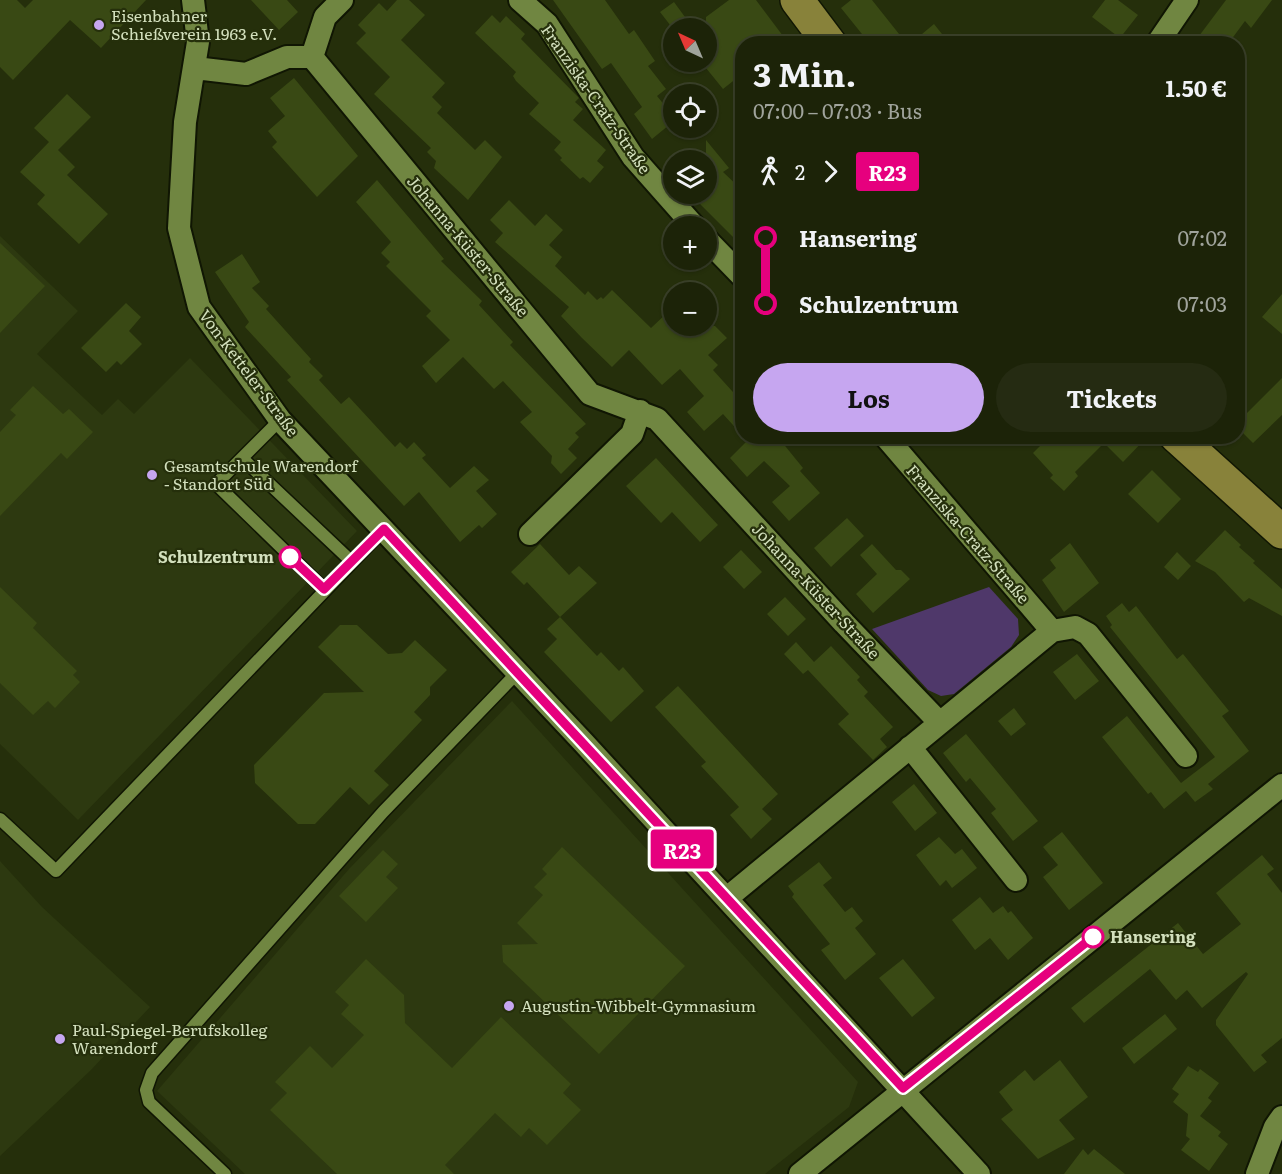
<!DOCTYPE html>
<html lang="de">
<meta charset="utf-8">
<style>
:root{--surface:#1c2308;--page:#252b12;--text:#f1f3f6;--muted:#a0a49c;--line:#3a4029;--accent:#c6a6f0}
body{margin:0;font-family:Literata,serif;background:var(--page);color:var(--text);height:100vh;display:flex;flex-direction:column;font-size:22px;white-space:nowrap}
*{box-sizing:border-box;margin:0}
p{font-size:20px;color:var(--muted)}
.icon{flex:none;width:33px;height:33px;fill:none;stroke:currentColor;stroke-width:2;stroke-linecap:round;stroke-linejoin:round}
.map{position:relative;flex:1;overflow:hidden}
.sheet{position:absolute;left:735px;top:36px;width:510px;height:408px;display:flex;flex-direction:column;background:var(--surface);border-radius:24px;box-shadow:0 2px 4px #0004,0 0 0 2px var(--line)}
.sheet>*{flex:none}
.badge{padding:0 12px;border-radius:4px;font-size:21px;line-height:39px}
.needle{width:39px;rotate:316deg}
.controls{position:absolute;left:663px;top:18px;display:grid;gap:12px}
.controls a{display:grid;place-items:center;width:54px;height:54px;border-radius:50%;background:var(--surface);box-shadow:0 2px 4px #0004,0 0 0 2px var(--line);font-size:30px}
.map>.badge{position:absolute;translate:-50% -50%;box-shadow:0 0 0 3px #fff}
.legs{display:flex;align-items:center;gap:9px;height:66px;padding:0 18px;font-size:20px}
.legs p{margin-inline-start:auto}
.head{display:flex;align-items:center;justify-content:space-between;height:102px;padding:0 18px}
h1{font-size:33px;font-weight:700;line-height:45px}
.button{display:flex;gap:12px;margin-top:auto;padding:12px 18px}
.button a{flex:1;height:69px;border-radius:36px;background:var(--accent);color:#111;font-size:24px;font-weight:700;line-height:69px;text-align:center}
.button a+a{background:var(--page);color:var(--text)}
ul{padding:0 18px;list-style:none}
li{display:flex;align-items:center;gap:21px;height:66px;font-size:22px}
li i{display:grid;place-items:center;width:9px;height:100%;margin:0 8px;background:currentColor}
li i::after{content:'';width:15px;height:15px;margin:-8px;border:4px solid;border-radius:50%;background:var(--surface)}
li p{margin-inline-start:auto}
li:first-child i{background:linear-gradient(#0000 50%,currentColor 0)}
li:last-child i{background:linear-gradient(currentColor 50%,#0000 0)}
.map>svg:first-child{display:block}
.built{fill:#2d3910}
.green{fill:#4f386a}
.building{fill:#394914}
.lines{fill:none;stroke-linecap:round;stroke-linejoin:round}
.lane-casing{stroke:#101603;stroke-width:15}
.street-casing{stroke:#101603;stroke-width:26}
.secondary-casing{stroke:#101603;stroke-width:36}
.lane{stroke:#708641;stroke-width:12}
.street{stroke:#708641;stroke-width:22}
.secondary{stroke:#88823a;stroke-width:33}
.line-1-casing{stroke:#fff;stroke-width:14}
.line-1{stroke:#e6007e;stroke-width:9}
.poi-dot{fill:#c6a6f0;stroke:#252f0b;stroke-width:2}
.stop-1-dot{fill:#fff;stroke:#e6007e;stroke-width:3}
.labels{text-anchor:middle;stroke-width:4.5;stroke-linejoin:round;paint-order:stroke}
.poi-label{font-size:16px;fill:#d3e0bd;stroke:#252f0b;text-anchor:start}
.street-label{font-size:16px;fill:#d3e0bd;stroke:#252f0b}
.stop-label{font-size:16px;font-weight:bold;fill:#d3e0bd;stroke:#252f0b;text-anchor:end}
</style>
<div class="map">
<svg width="1282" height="1174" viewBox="0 0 1282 1174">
<rect width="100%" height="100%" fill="#252f0b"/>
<path class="built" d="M0,236l78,75 -41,43 65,61 16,-16 16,15 56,-56 167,173 -279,289 -78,-76z
M512,701l346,381 -9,25 -84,67h-520l-88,-83 192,-222z
M0,861l42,46 108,100 -59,63 -91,86z"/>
<path class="green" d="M989,587l29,32 1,16 -8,12 -57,47 -13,2 -13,-6 -56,-61z"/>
<path class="building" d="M0,0h17l8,8 8,-8h113l-45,48 -31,-28 -57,60 -13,-13z
M251,0h36l11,12 -19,18z
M397,0h12l16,15 -24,25 44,43 -13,14 10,10 -5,6 38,37 10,-10 17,17 -34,43 -34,-32 2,-7 -9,-9 4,-4 -57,-54 16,-17 -34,-34 10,-10 -8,-8 21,-22 8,8z
M553,0h52l24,34 5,-4 21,31 -7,5 18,23 -9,7 17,21v4l-22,18 -18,-25 8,-7 -31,-44 -9,6z
M729,0h27l33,44h-47v30l-19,15 -17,-21v-51z
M851,0h21l35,44h-37l-29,-36z
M1105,0h13l20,15 -18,23 -28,-21z
M1226,0h46l-21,28 -6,-7 -17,23h-35z
M674,2l19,26 -19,2 -14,-18z
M492,15l8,8 6,-7 19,18 -4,5 58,59 -4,4 8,7 -10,11 33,30 -9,11 7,6 -14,16 -7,-6 -3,2 -20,-19 2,-2 -8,-8 7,-8 -32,-28 10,-11 -23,-22 -3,-5 3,-4 -41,-39z
M934,24l16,20h-40z
M294,78l64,78 -41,41 -45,-50 5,-5 -9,-11 17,-15 -15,-18z
M67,94l24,23 -33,33 17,17 -8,8 41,39 -29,30 -42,-40 8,-9 -25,-23 29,-30 -15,-14z
M706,140l23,28 -6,4 19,18v56l-52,-52h16z
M377,180l67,79 -3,2 41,40 -3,4 34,37 -3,3 76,79 -11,9 4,4 -11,12 9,9 -16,16 -10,-11 1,-7 -32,-34 12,-10 -29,-31 -9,8 -31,-32 -27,26 -14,-17 28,-26 -24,-24 5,-5 -45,-45 4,-4 -9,-9 10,-11 -35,-40z
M509,200l26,26 11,-12 17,16 -14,15 13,12 -7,9 30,29 3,-4 9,9 4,-3 2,2 9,-9 39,38 16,-15 7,7v6h41l12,12 -19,17 10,10 -5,5 29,32v33l-19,-21 -19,17 -17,-19 17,-16 -24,-27 -18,16 -33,-35 -17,17 -30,-29 -21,-22 8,-9 -74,-65 8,-9 -13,-13z
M0,243l45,43 -45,47z
M242,254l18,28 -8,6 17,18 -3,3 45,50 -2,3 14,14 -4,4 22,24 8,-7 46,50 5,-5 7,7 7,-7 12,13 -4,3 28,30 24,-22 15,14 -13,11 21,23 -15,14 -3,-3 -19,17 -41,-50 -15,14 -117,-126 4,-3 -46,-50 4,-5 -34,-50z
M1282,294v40l-20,-17z
M126,303l15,14 -12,14 13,13 -21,21 -4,-4 -11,11 -25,-24z
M1282,378v37l-29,28 -15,-15v-6z
M33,386l30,28 6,-5 24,23 -26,27 -6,-6 -61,63v-84l16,-17 -6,-5z
M752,436h25l26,32 -3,3 20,22 -31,28 -17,-19 18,-16 -26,-25 -17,16 -17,-19z
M1050,436h98l-25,26 -19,-19 -29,29 3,4 -14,15 -14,-13 3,-3 -20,-22z
M656,458l62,67 -18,17 -28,-30 -11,11 -35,-37z
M1152,470l29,29 -23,24 -30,-29z
M847,518l17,18 -33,31 -17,-19z
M1225,530l16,15 -2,2 16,14 -2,2 29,26v27l-33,-18 -5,4 -29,-30 -20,-11z
M1070,543l29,40 -35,29 -22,-32 14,-12 -6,-8z
M540,544l29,31 10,-9 18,17 -37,34 37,39 4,-4 18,19 4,-4 21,24 -33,31 -67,-70 13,-13 -10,-10 13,-12 -33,-35 -3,3 -13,-13z
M872,544l24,26h5l9,9 -37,34 -17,-19 21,-20 -17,-19z
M741,550l21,22 -18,17 -21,-22z
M1177,552l14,14 -13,14 -14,-13z
M0,587l37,36 -4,5 44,43 -4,4 7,7 -25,26 -7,-7 -15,14 -33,-32z
M785,597l21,22 -18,17 -21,-22z
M1122,603l7,9 7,-6 41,53 6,-5 46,57 -7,5 27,35 -41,33 5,5 -18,13 -9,-11 -22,18 -13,-17 -3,2 -46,-57 25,-21 54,67 34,-26 -105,-130 2,-2 -6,-9z
M340,625h17l31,29 14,-1 13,-13 32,30 -17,17v8l-16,17 8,8 -48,51 15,14 -20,20 -19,-18 -35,37h-17l-43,-41 -1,-18 70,-72 40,-1 -46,-45z
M796,642l18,20 17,-16 29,31 -3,3 11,12 -4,4 29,31 -13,12 7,8 -14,13 -35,-36 11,-10 -41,-44 -5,4 -19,-20z
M1077,654l22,27 -24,19 -22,-28z
M678,686l100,108 -16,15 10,10 -21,20 -21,-24 9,-8 -38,-41 5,-4 -51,-55z
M1014,708l12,16 -15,12 -13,-15z
M966,734l72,87 -25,20 -22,-28 5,-4 -26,-31 -4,4 -23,-29z
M914,784l23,29 -22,18 -23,-29z
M1062,832l41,51 -34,27 -26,-33 15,-12 -15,-18z
M939,837l16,17 7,-5 15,19 -25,20 -6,-8 -6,6 -24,-31z
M562,847l123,119 -86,88 -96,-92 -1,-17 36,-1 -21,-21 26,-28 -9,-8 13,-13 -5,-5z
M383,850l15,14 -12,13 12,11 -32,34 -27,-26z
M1262,855l12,14 -7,5 15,19v145l-21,17 6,7 -13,10 -38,-47v-5l32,-46 -2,-2 -44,36 -15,-18 -11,10 -26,-31 -66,54 -13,-15 107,-85 25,31 38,-30 -25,-31z
M819,862l13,16 -9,7 22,27 7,-5 11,14 -8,7 21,26 -31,26 -24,-30 9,-6 -38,-47 2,-3 -6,-8z
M980,897l13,16 10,-7 5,7 3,-2 22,27 -25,22 -18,-22 -15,12 -23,-30z
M366,959l38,36 1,28 47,45 49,-51 70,67 -8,9 18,17 -34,35 -18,-17 -8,9 -26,-24 -50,52 9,9h-117l-67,-64 17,-17 -12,-11 35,-36 22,22 32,-33 -23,-21 8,-9 -14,-13z
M903,959l32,39 -23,19 -33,-39z
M1165,1014l12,15 -43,35 -12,-16z
M1060,1060l28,37 -29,23 16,19 -37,20 -37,-40 12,-9 -14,-18 26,-22 9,11z
M1188,1066l10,6 2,-3 19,14 -11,15 4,3 -12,15 21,16 -3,4 10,8 -19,27 -28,-21 9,-11 -4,-3 2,-22 -15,-12 6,-8 -7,-5z
M1083,1149l5,6 6,-6 31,25h-61z"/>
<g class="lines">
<g class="lane-casing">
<path id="lane" d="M280,420l-64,64 108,105
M242,458l109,103
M0,819l56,52 328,-342
M225,1174l-76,-72 -3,-12 6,-17 231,-261 134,-139"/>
</g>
<g class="street-casing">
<path id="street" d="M193,0l5,42 -13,80 -6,106 20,79 81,113 303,322 396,432
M520,0l27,24 86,133 61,69
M1157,44l30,-44
M312,57l278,337 67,25 187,204 95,99
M312,57l13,-40 17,-17
M195,68l51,6 41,-17h25
M706,239l36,37
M885,436l167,195
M530,534l102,-100 8,-23
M910,747l106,133
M727,898l325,-267 23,-4 13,7 98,122
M800,1174l482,-389
M1257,1174l18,-47 7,-10"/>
</g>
<g class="secondary-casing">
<path id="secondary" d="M797,0l33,44
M1176,436l106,96"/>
</g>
<use href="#lane" class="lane"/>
<use href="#street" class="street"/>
<use href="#secondary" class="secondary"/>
</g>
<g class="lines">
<g class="line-1-casing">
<path id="line-1" d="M290,557l34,32 60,-60 519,559 190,-151"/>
</g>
<use href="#line-1" class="line-1"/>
</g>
<g class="poi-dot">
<circle cx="99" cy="25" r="6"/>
<circle cx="152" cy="475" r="6"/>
<circle cx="509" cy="1006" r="6"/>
<circle cx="60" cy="1039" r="6"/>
</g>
<g class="stop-1-dot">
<circle cx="290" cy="557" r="10"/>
<circle cx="1093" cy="937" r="10"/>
</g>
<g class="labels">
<g class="poi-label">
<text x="111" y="22">Eisenbahner<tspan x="111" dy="18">Schießverein 1963 e.V.</tspan></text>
<text x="164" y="472">Gesamtschule Warendorf<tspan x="164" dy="18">- Standort Süd</tspan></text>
<text x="521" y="1012">Augustin-Wibbelt-Gymnasium</text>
<text x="72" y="1036">Paul-Spiegel-Berufskolleg<tspan x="72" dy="18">Warendorf</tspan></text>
</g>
<g class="street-label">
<text transform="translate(596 99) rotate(55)" y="6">Franziska-Cratz-Straße</text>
<text transform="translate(468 246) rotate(50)" y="6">Johanna-Küster-Straße</text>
<text transform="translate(249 373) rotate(53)" y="6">Von-Ketteler-Straße</text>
<text transform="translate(968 534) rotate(49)" y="6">Franziska-Cratz-Straße</text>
<text transform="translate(816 591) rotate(47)" y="6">Johanna-Küster-Straße</text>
</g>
<g class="stop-label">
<text x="274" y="563">Schulzentrum</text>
<text x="1110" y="943" text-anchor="start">Hansering</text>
</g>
</g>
</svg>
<div class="controls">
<a><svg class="needle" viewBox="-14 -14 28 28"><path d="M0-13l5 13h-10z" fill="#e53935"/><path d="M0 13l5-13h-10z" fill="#a0a49c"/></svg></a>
<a><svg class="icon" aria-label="locate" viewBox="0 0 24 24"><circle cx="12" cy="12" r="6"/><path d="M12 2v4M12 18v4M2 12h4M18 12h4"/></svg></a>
<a><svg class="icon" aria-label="layers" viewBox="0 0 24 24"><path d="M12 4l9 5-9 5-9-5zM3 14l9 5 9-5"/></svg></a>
<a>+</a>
<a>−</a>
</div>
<b class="badge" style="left:682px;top:849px;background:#e6007e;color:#fff">R23</b>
<section class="sheet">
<div class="head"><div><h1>3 Min.</h1><p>07:00 – 07:03 · Bus</p></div><b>1.50 €</b></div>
<div class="legs"><svg class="icon" aria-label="walk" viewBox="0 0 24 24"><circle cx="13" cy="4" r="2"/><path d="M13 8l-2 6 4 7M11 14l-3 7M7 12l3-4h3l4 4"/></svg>2<svg class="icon" aria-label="forward" viewBox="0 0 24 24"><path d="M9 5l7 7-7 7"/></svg><b class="badge" style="background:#e6007e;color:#fff">R23</b></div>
<ul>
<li><i style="color:#e6007e"></i><b>Hansering</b><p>07:02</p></li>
<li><i style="color:#e6007e"></i><b>Schulzentrum</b><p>07:03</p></li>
</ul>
<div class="button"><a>Los</a><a>Tickets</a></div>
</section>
</div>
